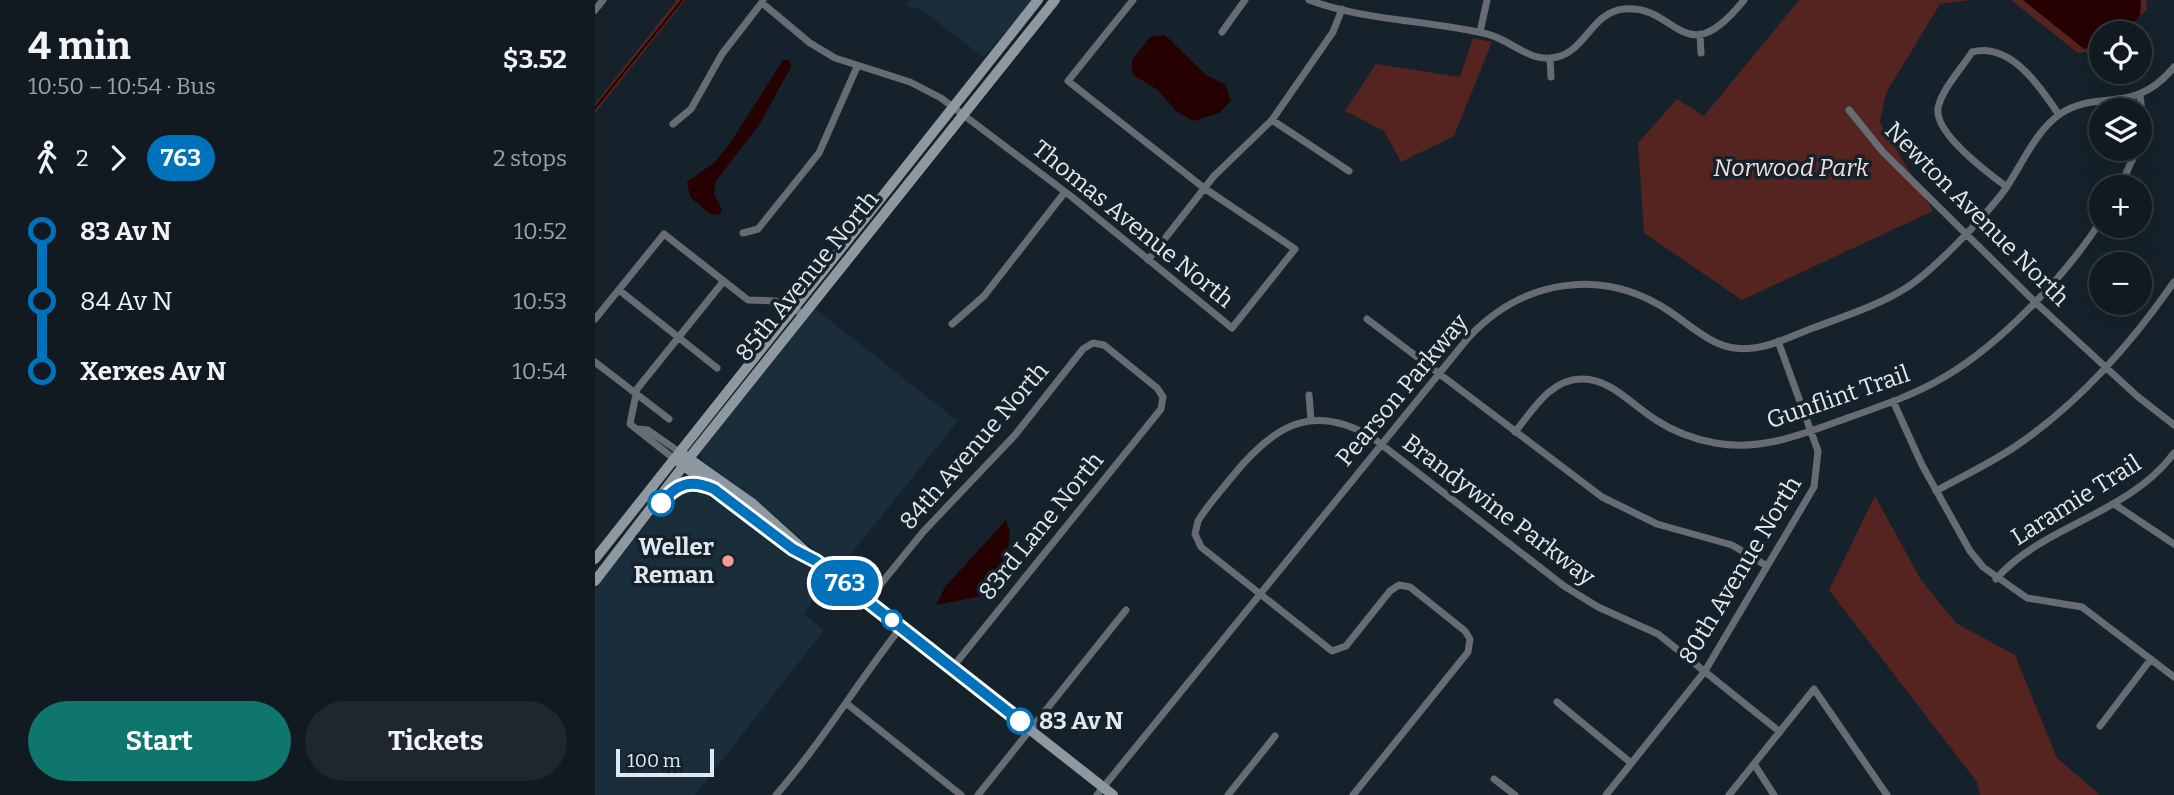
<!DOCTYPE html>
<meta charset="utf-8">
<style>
:root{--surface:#101a20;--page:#1e272d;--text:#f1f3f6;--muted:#9ca1a5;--line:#30383e;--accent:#0f766e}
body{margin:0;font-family:Bitter,serif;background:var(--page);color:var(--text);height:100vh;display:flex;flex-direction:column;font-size:26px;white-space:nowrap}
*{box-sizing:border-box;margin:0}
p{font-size:23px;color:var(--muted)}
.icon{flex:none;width:38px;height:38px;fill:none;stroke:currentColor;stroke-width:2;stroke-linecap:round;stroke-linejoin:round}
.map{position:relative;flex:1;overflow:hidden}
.sheet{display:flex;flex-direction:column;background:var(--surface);width:595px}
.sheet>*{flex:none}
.badge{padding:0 14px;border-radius:23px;font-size:24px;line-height:46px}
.fabs{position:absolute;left:1494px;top:21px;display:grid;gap:14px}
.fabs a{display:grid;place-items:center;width:63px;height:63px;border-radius:50%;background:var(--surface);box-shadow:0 7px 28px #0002,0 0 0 2px var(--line);font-size:35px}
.scale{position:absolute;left:21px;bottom:18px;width:98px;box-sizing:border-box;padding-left:7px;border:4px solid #e0e9ef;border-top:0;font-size:19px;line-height:24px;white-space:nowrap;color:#e0e9ef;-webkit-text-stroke:5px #15222b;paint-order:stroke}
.map>.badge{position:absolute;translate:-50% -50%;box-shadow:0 0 0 4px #fff}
.legs{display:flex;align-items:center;gap:10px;height:77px;padding:0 28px;font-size:23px}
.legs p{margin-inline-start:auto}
.headline{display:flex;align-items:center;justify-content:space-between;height:119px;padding:0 28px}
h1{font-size:38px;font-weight:700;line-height:52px}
.primary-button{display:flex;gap:14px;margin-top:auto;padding:14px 28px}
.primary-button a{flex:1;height:80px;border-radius:42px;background:var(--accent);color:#fff;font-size:28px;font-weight:700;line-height:80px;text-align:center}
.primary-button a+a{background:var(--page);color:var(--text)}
ul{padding:0 28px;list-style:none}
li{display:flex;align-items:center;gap:24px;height:70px;font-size:26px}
li i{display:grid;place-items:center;width:10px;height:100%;margin:0 9px;background:currentColor}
li i::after{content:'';width:18px;height:18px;margin:-9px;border:5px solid;border-radius:50%;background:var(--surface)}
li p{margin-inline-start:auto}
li:first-child i{background:linear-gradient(#0000 50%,currentColor 0)}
li:last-child i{background:linear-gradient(currentColor 50%,#0000 0)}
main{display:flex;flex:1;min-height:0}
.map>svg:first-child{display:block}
.built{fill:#1a2d3b}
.green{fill:#552420}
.water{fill:#260102}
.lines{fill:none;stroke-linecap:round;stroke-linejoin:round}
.stream{stroke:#260102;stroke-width:2}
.street{stroke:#666c72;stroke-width:7}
.secondary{stroke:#8d98a1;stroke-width:10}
.line-1-casing{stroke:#fff;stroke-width:16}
.line-1{stroke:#0072bc;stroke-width:10}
.stop-1-dot{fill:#fff;stroke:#0072bc;stroke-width:3.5}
.poi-dot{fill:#f59c92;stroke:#15222b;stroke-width:2.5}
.labels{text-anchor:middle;stroke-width:7;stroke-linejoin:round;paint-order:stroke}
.park-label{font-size:24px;font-style:italic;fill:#f2dedb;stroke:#15222b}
.street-label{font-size:24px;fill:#e0e9ef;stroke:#15222b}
.poi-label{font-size:24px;font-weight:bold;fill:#e0e9ef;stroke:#15222b;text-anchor:end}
.stop-label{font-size:24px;font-weight:bold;fill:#e0e9ef;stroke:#15222b;text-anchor:start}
</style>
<main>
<section class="sheet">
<div class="headline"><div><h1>4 min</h1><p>10:50 – 10:54 · Bus</p></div><b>$3.52</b></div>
<div class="legs"><svg class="icon" aria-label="walk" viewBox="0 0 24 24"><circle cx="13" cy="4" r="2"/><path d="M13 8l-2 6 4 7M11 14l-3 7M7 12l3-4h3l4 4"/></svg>2<svg class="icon" aria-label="forward" viewBox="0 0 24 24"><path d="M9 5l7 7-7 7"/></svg><b class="badge" style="background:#0072bc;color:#fff">763</b><p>2 stops</p></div>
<ul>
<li><i style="color:#0072bc"></i><b>83 Av N</b><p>10:52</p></li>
<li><i style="color:#0072bc"></i><span>84 Av N</span><p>10:53</p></li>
<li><i style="color:#0072bc"></i><b>Xerxes Av N</b><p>10:54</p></li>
</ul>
<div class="primary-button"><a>Start</a><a>Tickets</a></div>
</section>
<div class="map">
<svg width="1579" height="795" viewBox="0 0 1579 795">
<rect width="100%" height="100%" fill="#15222b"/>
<path class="built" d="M315,0h124l-51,57 -63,-48 -15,-3z
M219,308l144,113 -120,149 -88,-75 -47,-34 -3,-9z
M96,486l16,4 123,89 -27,35 21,16 -129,165h-100v-208l76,-94z"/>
<path class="green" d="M82,0h8l-90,113v-9z
M1204,0h171l-30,4 -54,89 -6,29 53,89 -191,89 -98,-67 -6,-90 39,-44 27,17z
M1416,0h135l1,9 -22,24h-23v17l-24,3z
M878,38l19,4 -38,94 -53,26 -17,-31 -39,-20 31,-47 84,13z
M1280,496l46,84 35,43 59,32 42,103 43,37h-120l-3,-13 -148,-192z"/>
<path class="water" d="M1428,0h118l-1,16 -16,17h-22v14l-18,2z
M570,35l41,40 19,9 6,17 -12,12 -25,8 -17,-9 -19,-22 -26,-16v-14l18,-23z
M188,60h6l2,7 -32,58 -43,56 -2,13 8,16 -3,5 -9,-1 -20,-17 -3,-15 28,-20 14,-17z
M411,520l4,12 -5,43 -4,10 -10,9 -55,11 9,-18z"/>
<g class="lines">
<path class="stream" d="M0,108l87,-108"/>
<path class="street" d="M714,0c56,21 120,20 178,34 25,6 43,30 70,23 29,-7 35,-45 67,-48 53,-6 59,67 120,-9
M167,3l48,40 25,15 75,24 31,16 131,99 160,131 63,-79 -91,-61 -136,-107 65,-81
M0,10l8,-10
M627,32l23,-32
M885,32l7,-32
M1105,34l1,19
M955,58l1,19
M1545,95l3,26 -3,17
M1254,110l34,42 151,149 103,95 37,29
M677,120l77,51
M78,124l18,-15 31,-55 41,-53
M1412,187c-19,-14 -73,-54 -69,-79 4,-19 24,-40 34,-56 38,-10 68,34 87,63
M1525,187l17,-38
M148,233l15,-4 61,-76 38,-86
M553,260l66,-84 58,-56 61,-88 9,-23
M24,290l98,78
M0,319l69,-85 84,66 28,1 28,13
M772,319l235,178 55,27 75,21 35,21
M357,324l32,-28 81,-104
M0,362l74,57
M714,395l2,25
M1298,401l29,64 48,86 13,16 44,31 55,9 92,70
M42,429l11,1 30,21
M920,432c18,-22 36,-54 68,-53 28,0 50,27 73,41 18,12 38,19 59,23 44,8 83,-7 124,-22 36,-13 74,-25 107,-45 55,-32 122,-103 156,-157
M78,458l-43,-34 7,-35 86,-107
M1341,491c27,-15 55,-28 80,-45 62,-42 115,-102 158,-164
M1519,504l60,40
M1401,579c47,-54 132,-64 178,-126
M272,601l56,-69 92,-97 68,-86 10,-6 11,2 53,43 6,9 -2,12 -209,259
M962,702l74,61
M251,703l115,92
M1505,726l51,-67
M1159,764l20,31
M899,779l21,16
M181,795c46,-53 82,-113 125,-168
M383,795l148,-185
M502,795l371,-457c54,-58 133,-72 201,-27 27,18 48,42 84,37 20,-2 41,-13 60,-20 32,-12 64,-22 93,-40 28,-18 73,-66 95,-93 19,-25 32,-62 59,-81 38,-26 73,3 114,-47
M633,795l47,-59
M758,795l115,-143 2,-13 -5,-8 -55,-44 -11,-2 -9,6 -44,55 -14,5 -131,-104 -6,-13 3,-13c9,-15 22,-29 33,-43 40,-50 80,-78 142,-40l191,148 34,21 60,27 122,98
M1011,795l99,-124 109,-184 4,-36 -40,-110
M1134,795l85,-106 73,106"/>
<path class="secondary" d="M89,455l68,48 64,58 297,234
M84,462l114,87 15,8
M72,496c11,-12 24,-17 39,-10
M0,559l443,-559
M0,581l99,-129 361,-452"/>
</g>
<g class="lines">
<g class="line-1-casing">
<path id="line-1" d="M66,503c16,-20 30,-24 53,-14l79,60 23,12 204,160"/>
</g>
<use href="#line-1" class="line-1"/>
</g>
<g class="stop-1-dot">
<circle cx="66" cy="503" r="12"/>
<circle cx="297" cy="620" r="9"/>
<circle cx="425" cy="721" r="12"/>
</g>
<circle class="poi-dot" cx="133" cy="561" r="7"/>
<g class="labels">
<g class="park-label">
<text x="1196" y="176">Norwood Park</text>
</g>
<g class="street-label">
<text transform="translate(1382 214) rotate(45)" y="8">Newton Avenue North</text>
<text transform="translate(538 224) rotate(39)" y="8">Thomas Avenue North</text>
<text transform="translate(212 276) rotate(-51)" y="8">85th Avenue North</text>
<text transform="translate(807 390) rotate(-50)" y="8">Pearson Parkway</text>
<text transform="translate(1243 397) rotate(-19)" y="8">Gunflint Trail</text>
<text transform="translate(379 446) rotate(-49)" y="8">84th Avenue North</text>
<text transform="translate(1481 500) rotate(-32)" y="8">Laramie Trail</text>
<text transform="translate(904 510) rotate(37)" y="8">Brandywine Parkway</text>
<text transform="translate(446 526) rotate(-51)" y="8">83rd Lane North</text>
<text transform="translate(1145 570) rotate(-59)" y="8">80th Avenue North</text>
</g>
<g class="poi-label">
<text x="119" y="555">Weller<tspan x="119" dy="28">Reman</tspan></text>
</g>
<g class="stop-label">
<text x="444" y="729">83 Av N</text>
</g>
</g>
</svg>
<div class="fabs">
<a><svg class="icon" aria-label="locate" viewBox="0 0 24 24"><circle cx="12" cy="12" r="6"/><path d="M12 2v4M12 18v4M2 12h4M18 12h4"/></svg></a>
<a><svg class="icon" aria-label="layers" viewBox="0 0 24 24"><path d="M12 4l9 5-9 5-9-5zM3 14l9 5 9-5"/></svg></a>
<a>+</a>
<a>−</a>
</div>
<div class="scale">100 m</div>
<b class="badge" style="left:250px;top:583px;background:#0072bc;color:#fff">763</b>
</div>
</main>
